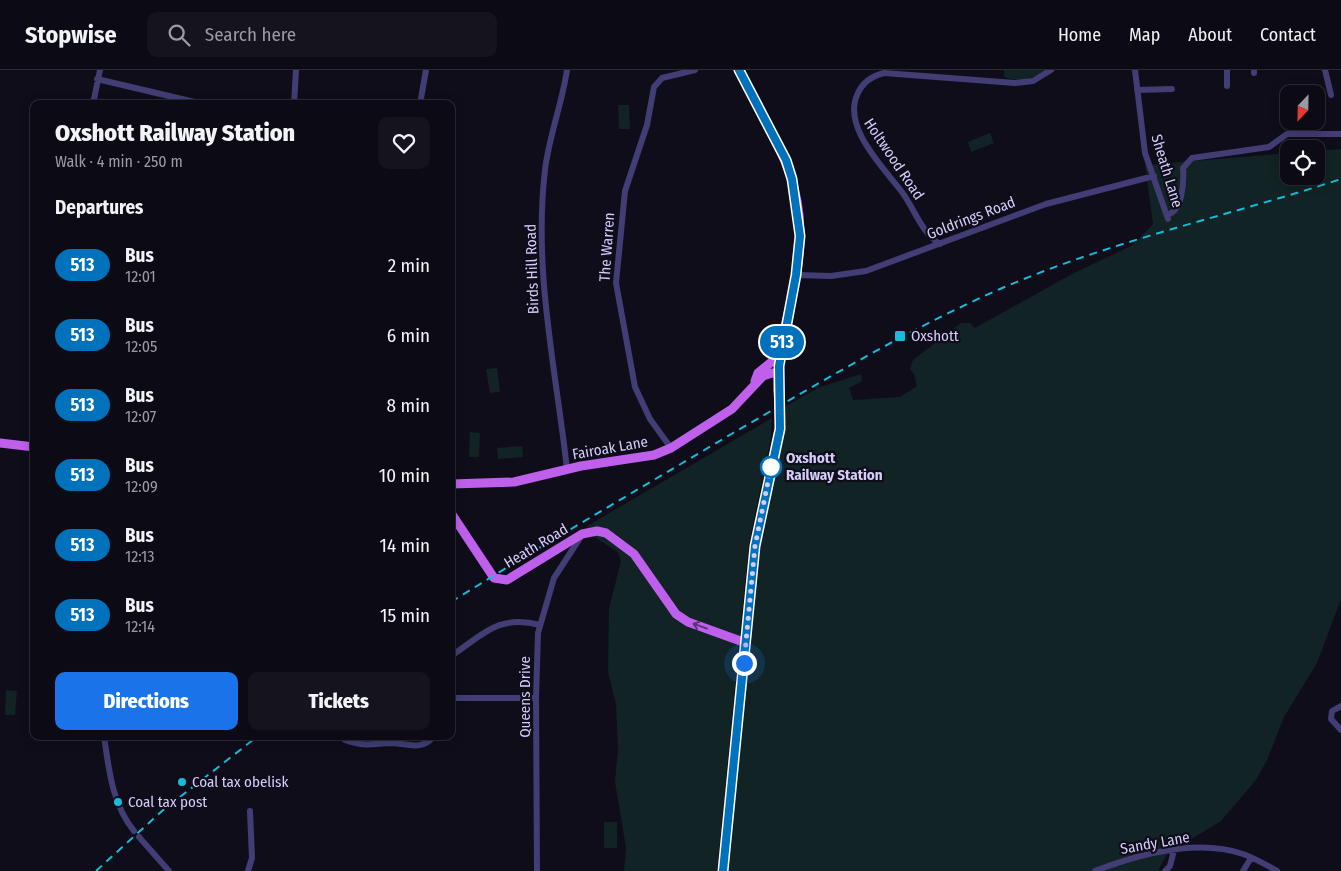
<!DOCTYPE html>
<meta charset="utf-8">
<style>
:root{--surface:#0c0a14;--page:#15131d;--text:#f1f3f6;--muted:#9a9aa0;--line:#2c2b34;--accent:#1a73e8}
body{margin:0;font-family:"Fira Sans Condensed",sans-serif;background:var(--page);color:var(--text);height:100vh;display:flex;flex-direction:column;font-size:19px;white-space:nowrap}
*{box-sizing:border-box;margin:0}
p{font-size:16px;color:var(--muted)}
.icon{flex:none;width:28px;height:28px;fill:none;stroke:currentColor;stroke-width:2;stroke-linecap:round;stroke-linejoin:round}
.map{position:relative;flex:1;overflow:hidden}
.sheet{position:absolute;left:30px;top:30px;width:425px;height:640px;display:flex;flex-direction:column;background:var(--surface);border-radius:10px;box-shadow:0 2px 12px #0003,0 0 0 1px var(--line)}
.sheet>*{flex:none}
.badge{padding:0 10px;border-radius:16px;font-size:18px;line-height:32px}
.needle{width:32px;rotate:202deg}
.fabs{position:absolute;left:1280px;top:15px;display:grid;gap:10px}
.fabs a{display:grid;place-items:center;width:45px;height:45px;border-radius:10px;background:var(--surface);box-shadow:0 2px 12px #0003,0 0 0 1px var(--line);font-size:25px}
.you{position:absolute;width:25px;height:25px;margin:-12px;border:4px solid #fff;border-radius:50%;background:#1a73e8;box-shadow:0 0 0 8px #1a73e833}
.map>.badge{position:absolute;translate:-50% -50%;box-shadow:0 0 0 2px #fff}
h2{padding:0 25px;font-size:19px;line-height:45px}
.round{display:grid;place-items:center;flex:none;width:52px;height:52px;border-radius:10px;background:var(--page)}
.headline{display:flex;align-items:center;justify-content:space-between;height:85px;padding:0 25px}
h1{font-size:24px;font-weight:800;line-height:38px}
.cta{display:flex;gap:10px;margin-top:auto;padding:10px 25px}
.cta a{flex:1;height:58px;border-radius:10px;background:var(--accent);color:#fff;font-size:20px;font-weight:800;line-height:58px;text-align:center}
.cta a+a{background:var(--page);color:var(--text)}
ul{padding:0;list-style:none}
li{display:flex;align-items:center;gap:15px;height:70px;padding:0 25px}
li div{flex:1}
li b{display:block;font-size:19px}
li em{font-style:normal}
li .badge{min-width:55px;font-weight:700;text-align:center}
header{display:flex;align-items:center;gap:30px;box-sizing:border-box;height:70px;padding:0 25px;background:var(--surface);border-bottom:1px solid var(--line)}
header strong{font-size:24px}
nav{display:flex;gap:28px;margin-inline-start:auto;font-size:18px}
.search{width:350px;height:45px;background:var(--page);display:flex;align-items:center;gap:12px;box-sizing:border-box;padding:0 18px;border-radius:10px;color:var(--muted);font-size:19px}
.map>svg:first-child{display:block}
.green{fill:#112324}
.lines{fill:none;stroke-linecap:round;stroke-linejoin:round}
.minor{stroke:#423d74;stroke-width:6}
.major{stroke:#bf60ed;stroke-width:9}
.rail{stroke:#19bcd8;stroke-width:2;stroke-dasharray:8 6;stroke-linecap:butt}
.major-bridge{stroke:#bf60ed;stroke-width:9}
.oneway{stroke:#5f3279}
.line-casing{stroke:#fff;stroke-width:11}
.line{stroke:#0072bc;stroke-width:8}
.walk{stroke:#d4ccf9;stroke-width:5;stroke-dasharray:0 9}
.poi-dot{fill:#19bcd8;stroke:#100d1b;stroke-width:2}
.stop-dot{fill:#fff;stroke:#0072bc;stroke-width:2.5}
.labels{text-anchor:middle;stroke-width:4.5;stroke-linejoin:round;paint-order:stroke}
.street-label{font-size:15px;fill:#d4ccf9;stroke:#100d1b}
.poi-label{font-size:15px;fill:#d4ccf9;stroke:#100d1b;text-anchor:start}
.stop-label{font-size:15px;font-weight:bold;fill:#d4ccf9;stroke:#100d1b;text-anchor:start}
</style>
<header>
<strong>Stopwise</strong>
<div class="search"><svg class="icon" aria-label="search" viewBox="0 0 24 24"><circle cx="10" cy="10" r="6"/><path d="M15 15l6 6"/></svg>Search here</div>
<nav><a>Home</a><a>Map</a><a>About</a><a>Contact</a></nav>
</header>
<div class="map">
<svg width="1341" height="801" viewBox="0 0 1341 801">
<rect width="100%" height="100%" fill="#100d1b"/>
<path class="green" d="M1004,0h42c-10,9 -30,12 -42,7z
M618,35h11l1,24h-11z
M990,63l4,10 -23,9 -3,-10z
M1341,79v450l-24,64 -33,54 -17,43 -11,20 -35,41 -54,33 -9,17h-431l33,-324 26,-141 32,-18 43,-14 1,7 -13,7 4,12 47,-3 17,-11 -3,-12 -4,-5 3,-9 48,-37h9l5,5 97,-54 61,-29 20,-21 -8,-59 144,-12v23h27v-25z
M497,298l3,24 -10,1 -4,-24z
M772,348l-1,20 -22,105 -32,328h-93l2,-23 -11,-66 3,-33 -2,-45 -8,-32 1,-63 12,-48 -3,-9 -27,-17 -4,-9z
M470,362l10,1 -1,24h-10z
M522,376l1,11 -25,2 -1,-11z
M6,620l11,1 -2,24h-10z
M604,752h13v26h-13z"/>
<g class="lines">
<path class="minor" d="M1135,0l10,83 23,66
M1227,0v16
M1325,0l6,25
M1254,3v-3
M97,9l106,25
M1137,20l35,-1
M93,34l7,-34
M294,34l2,-34
M420,34l6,-34
M1167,145c16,-4 17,-34 16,-47l9,-10 77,-11 18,-13h54
M940,174c-19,-12 -25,-34 -38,-52 -19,-25 -61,-66 -44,-99 5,-11 14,-17 26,-20l131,10 18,-2 18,-11
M796,205l35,1 35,-5 180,-67 108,-28
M671,378l-21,-29 -15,-32 -19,-104 9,-92 22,-66 7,-38 8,-9 33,-8
M567,399c-11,-99 -34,-198 -22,-299 4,-34 17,-66 22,-100
M451,586c32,-21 47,-42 89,-31
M451,628h85
M1341,636l-9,5 -1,8 10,11
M104,666c5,34 8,68 30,95
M345,670c19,7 26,4 45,3 17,0 31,9 44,-7
M139,767l30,34
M248,801l4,-13 -2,-47
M537,801l-1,-173 2,-65 16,-55 28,-43
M1095,801c44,-17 101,-33 148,-17 12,4 23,11 34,17
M1165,801l5,-5 4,-16
M1243,801l8,-13"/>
<path class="major" d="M739,0c26,58 62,98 61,166 0,52 -24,101 -22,154
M755,311l3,-8 22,-18
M0,373l34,4
M451,414l63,-2 67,-16 73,-11 17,-7 61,-39 31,-33 9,-3 6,1
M451,443l43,65 13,2 75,-46 15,-3 9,2 28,21 42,60 12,8 58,21
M723,801l32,-325 25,-120"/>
<path class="rail" d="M451,532c93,-58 188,-113 282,-169 88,-51 174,-103 267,-144 110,-48 228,-73 341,-110
M96,801l66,-60 96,-75"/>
<path class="major-bridge" d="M778,320l2,36"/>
</g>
<defs><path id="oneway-shaft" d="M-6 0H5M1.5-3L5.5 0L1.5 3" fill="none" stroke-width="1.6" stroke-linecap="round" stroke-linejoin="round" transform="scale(1.25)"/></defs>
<use class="oneway" href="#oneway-shaft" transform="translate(700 556) rotate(-160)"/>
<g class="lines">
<g class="line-casing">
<path id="line" d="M723,801l32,-325 25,-117 -1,-63 17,-91 4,-39 -8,-57 -6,-19 -47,-90"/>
</g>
<use href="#line" class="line"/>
<path class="walk" d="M744,593l11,-117 16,-79"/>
</g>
<g class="poi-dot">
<rect x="894" y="260" width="12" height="12" rx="2.5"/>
<circle cx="182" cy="712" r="5"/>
<circle cx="118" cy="732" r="5"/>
</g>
<circle class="stop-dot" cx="771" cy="397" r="10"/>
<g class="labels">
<g class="street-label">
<text transform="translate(894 89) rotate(56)" y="5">Holtwood Road</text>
<text transform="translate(1167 101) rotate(73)" y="5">Sheath Lane</text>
<text transform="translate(971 148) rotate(-21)" y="5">Goldrings Road</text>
<text transform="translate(607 177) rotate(-86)" y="5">The Warren</text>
<text transform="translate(532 199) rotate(-92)" y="5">Birds Hill Road</text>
<text transform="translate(610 378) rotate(-10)" y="5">Fairoak Lane</text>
<text transform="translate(536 476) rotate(-31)" y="5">Heath Road</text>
<text transform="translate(525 627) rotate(-90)" y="5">Queens Drive</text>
<text transform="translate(1155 773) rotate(-10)" y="5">Sandy Lane</text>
</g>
<g class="poi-label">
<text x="911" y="271">Oxshott</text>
<text x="192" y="717">Coal tax obelisk</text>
<text x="128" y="737">Coal tax post</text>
</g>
<g class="stop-label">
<text x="786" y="393">Oxshott<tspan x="786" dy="17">Railway Station</tspan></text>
</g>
</g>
</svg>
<div class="fabs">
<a><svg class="needle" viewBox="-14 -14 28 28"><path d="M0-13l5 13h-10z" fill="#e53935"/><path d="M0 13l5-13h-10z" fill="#9a9aa0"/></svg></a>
<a><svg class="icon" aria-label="locate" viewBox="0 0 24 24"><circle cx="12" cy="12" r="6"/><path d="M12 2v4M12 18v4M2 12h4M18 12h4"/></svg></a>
</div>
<div class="you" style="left:744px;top:593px"></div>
<b class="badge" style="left:782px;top:272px;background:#0072bc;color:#fff">513</b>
<section class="sheet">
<div class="headline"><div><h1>Oxshott Railway Station</h1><p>Walk · 4 min · 250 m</p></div><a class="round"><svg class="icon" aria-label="heart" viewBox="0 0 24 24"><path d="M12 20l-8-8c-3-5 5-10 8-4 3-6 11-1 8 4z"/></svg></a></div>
<h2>Departures</h2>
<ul>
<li><span class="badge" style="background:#0072bc;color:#fff">513</span><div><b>Bus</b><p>12:01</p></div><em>2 min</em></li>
<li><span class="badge" style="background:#0072bc;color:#fff">513</span><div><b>Bus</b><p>12:05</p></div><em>6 min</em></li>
<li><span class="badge" style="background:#0072bc;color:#fff">513</span><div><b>Bus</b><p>12:07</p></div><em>8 min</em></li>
<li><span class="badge" style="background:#0072bc;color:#fff">513</span><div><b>Bus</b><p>12:09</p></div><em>10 min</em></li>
<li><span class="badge" style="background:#0072bc;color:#fff">513</span><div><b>Bus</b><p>12:13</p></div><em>14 min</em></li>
<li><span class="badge" style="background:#0072bc;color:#fff">513</span><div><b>Bus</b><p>12:14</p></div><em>15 min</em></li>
</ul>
<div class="cta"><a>Directions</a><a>Tickets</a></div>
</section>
</div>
